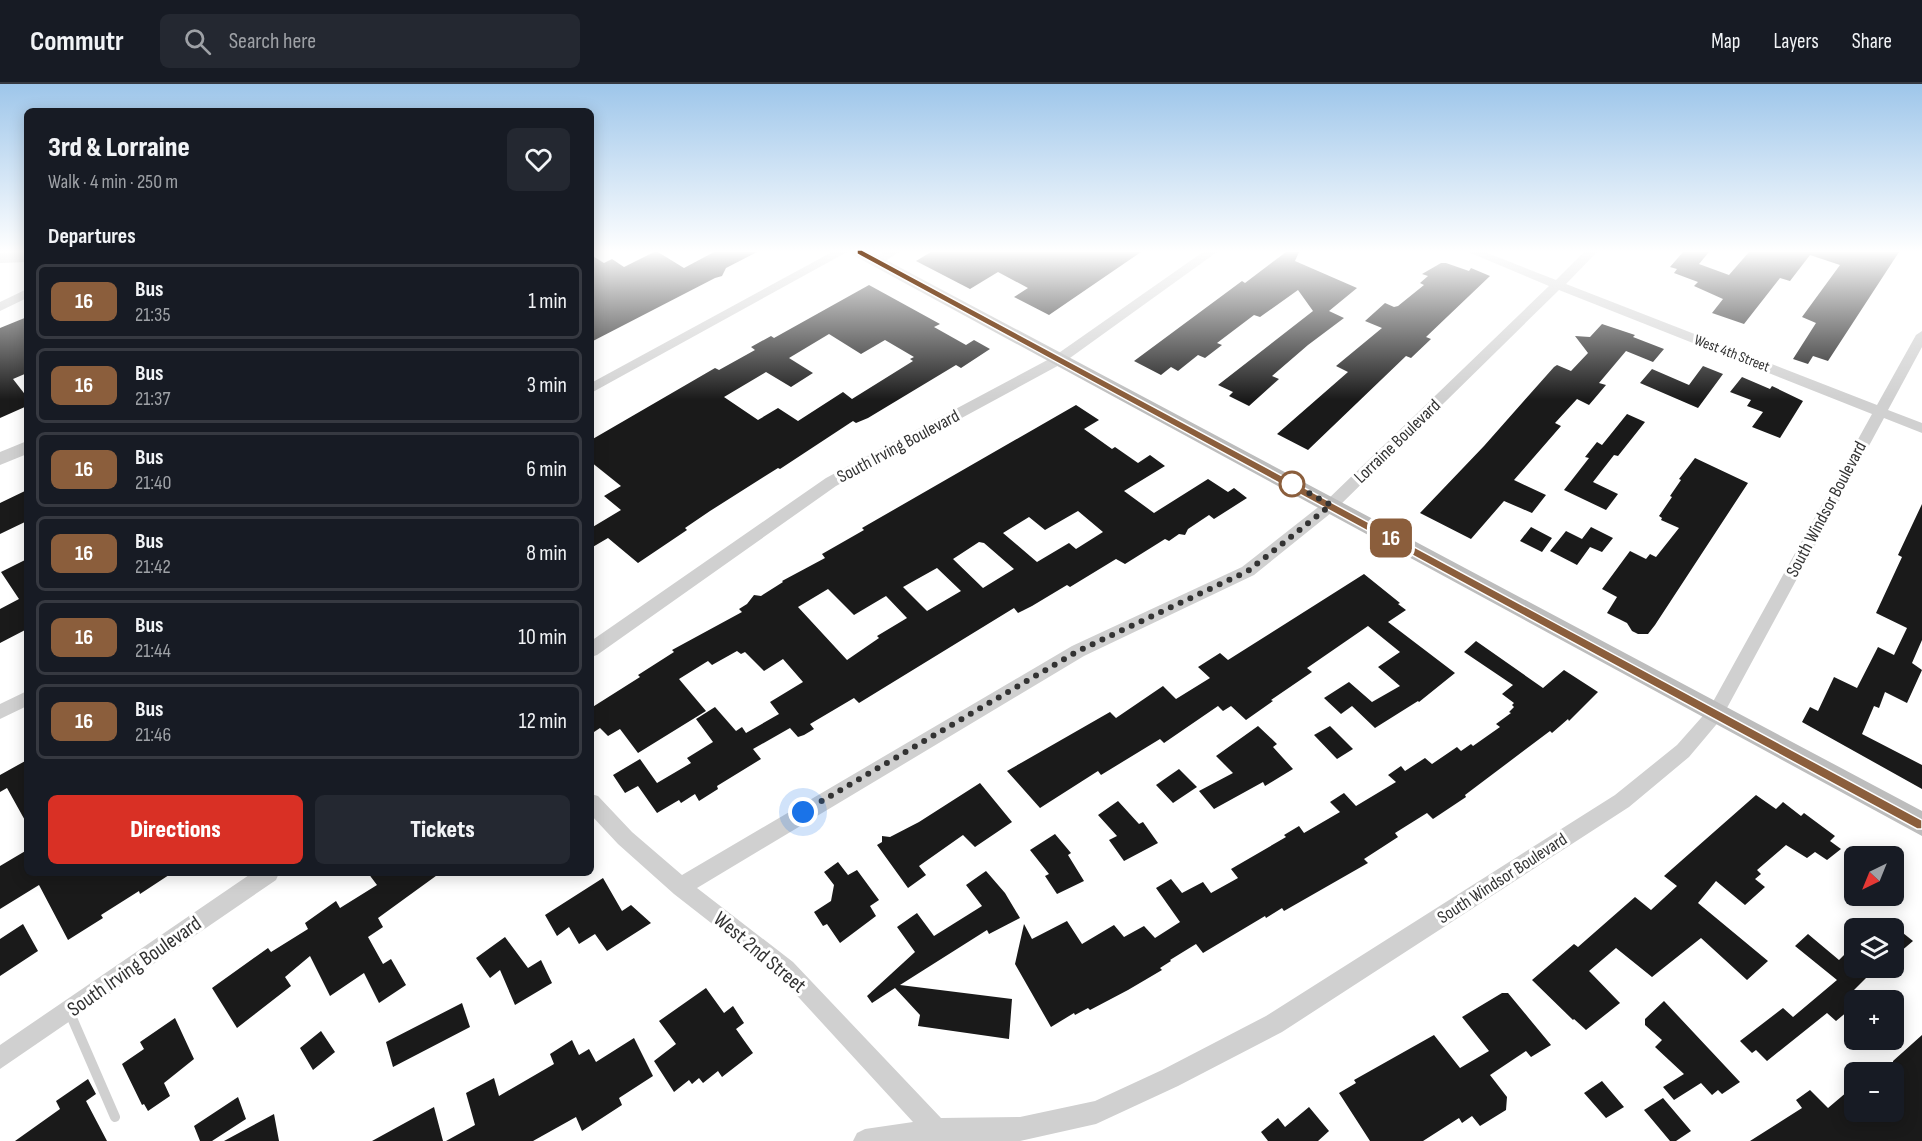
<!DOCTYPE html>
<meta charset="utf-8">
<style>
:root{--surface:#171b24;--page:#242831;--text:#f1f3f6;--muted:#9ea1a6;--line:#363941;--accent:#d93025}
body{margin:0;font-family:"Sofia Sans Condensed",sans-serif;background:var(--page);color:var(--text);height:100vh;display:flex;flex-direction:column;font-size:22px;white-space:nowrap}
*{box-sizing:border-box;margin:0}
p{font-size:20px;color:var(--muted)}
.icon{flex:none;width:33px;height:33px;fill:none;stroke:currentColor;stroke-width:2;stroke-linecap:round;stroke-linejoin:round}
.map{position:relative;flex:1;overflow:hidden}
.sheet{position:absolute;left:24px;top:24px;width:570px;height:768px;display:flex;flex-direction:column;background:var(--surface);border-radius:9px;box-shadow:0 3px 15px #0003}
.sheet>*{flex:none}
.badge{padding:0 12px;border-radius:9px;font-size:21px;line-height:39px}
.needle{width:39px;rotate:223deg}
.controls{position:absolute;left:1844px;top:762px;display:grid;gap:12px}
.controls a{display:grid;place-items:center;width:60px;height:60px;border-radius:9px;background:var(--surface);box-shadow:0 3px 15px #0003;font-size:30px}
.you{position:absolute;width:30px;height:30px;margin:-15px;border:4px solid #fff;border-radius:50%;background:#1a73e8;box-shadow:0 0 0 9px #1a73e833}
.map>.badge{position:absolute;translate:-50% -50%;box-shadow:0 0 0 3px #fff}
h2{padding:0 24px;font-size:22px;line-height:54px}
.round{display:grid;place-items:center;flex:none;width:63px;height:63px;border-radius:9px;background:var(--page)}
.summary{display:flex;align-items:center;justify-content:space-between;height:102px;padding:0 24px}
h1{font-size:28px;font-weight:800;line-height:45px}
.primary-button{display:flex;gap:12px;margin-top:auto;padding:12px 24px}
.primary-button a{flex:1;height:69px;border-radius:9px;background:var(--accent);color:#fff;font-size:24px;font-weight:800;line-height:69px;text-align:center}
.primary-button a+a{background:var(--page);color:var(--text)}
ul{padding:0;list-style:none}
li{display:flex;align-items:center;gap:18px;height:75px;margin:0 12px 9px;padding:0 12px;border:3px solid var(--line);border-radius:9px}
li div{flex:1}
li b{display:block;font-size:22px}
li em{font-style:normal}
li .badge{min-width:66px;font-weight:700;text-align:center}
header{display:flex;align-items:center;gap:36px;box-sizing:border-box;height:84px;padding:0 30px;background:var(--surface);border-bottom:2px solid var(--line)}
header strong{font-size:28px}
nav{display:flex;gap:33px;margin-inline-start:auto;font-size:21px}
.search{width:420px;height:54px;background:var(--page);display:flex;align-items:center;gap:15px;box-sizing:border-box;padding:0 21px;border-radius:9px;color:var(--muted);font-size:22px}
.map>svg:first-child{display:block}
.building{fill:#1a1a1a;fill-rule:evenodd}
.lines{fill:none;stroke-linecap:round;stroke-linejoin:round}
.service{stroke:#d0d0d0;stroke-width:10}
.minor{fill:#d0d0d0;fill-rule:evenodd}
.tertiary{fill:#d0d0d0;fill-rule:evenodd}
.secondary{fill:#bdbdbd;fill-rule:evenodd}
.line{fill:#8b5e3c;stroke:#fff;stroke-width:1.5}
.walk{stroke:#333;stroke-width:6;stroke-dasharray:0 10.8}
.stop-dot{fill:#fff;stroke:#8b5e3c;stroke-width:3}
.labels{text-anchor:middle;stroke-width:6;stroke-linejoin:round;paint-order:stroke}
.far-street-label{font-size:15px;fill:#333;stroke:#fff}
.street-label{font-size:18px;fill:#333;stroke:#fff}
.near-street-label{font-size:21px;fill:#333;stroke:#fff}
</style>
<header>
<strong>Commutr</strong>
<div class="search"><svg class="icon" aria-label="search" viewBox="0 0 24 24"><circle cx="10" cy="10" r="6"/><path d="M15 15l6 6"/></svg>Search here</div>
<nav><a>Map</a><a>Layers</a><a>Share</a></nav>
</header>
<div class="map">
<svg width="1922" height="1057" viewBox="0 0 1922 1057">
<rect width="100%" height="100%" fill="#fff"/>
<path class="building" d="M654,168h4l26,16 30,-16h43l-31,16 -4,8 -7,2 -124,64v-87l13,8 8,-4 12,8z
M931,168h210l-92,63 -35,-18 14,-9 -30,-16 -28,17 -54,-28z
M1286,168h13l-4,9 62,27 -28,23 15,7 -36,27 -36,31 7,3 -30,27 -20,-10 4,-4 -15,-7 95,-74 -15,-21 -38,27 -6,-2 -37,28 5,2 -17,13 -7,-3 -20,16 -7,-4 -10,8 -27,-14 108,-80 3,2z
M1683,168h26l-10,12 30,11 20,-23h150l-71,109 -15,-5 -5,8 -15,-5 23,-36 -14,-6 38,-52 -30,-10 -20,26 -10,-3 -36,46 -32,-11 11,-14 -29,-13 4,-4 -24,-9 3,-4 -7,-2z
M1441,179h5l23,8 2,-3 19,8 -64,61 5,2 -20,19 -5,-2 -98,94 -31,-16 71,-62 -12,-6 46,-38 -17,-7 20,-18 9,4 4,-1 26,-21 -4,-2 8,-7 -6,-2z
M869,201l71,39 -6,3 32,18 8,-5 16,9 -29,19 -5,-3 -88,53 -12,5 -3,-2 -73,48 -2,-1 -68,43 -25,17 2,2 -49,33 -30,-25 -17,10v-20l30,-18 -17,-14 17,-10 -30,-24v-22l124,-72 4,2 36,-20 -4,-3 20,-11 3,2zM829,250l32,20 24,-14 29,17 -4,2 3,2 -61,38 -9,-7 -45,29 -20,-13 -20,12 -34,-23 42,-25 25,15 22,-14 -24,-15z
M27,233v56l-14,6 14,18v9l-27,12v-90z
M1602,240l33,11 -2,2 31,12 -11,13 -27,-11 -27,32 7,2 -17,20 -12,-6 -22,24 6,3 -47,54 32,15 -14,18 -28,-12 -33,38 -51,-26 64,-67 70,-79 3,-2 14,6 17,-18 -13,-17 15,1z
M1703,282l20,8 -25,34 -58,-25 12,-14 37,16z
M1742,293l28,12 2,-3 31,15 -23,37 -28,-11 11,-15 -16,-6 4,-6 -21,-8z
M1076,321l23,15 -15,9 28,20 3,-2 23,16 12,-8 15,11 -41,25 30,22 54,-34 20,13 6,-4 13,10 -33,21 -5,-4 -21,14 -3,6 -6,-1 -10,7 -4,-2 -40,25 -9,-5 -46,28 -3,-2 -35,21 -14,7 -4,-5 -155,95 -5,-5 -44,26 4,5 -10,6 -6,2 -8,-9 -37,21 8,10 -44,27 1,3 -19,12 -4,-7 -14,9 -2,-3 -22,13 -19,-27 -13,7 -12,-18 27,-16 17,24 34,-20 -4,-5 26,-16 -17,-23 19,-12 21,24 6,-4 4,6 33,-19 -9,-12 33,-20 -20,-23 -19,12 -19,-19 -4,2 -4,-3 -25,14 -4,-4 -29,18 27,32 -68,42 -18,-24 -12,7 -8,-8 -9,6v-26l49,-31 -2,-2 36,-23 -2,-2 70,-38 -3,-3 8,-5 7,-9 7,1 22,-14 -1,-1 43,-23 -3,-4 42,-24 -2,-2zM1078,427l25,21 -27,17 -7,-6 -32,19 -34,-29 26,-16 16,13zM979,458l5,1 30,26 -31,19 -30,-29zM937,484l24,23 -34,20 -24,-24zM828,505l26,26 32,-19 21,22 -30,18 2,2 -32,22 -49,-53z
M1627,330l18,8 -27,34 -4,-1 -21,27 25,12 -12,16 -42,-20 25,-32 -4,-1 12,-15 5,3z
M1695,374l53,25 -93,142 -7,9h-10l-6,-3 -5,-8 -20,-10 10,-16 -15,-8 28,-38 16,8 4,-5 6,3 23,-29 -18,-8 1,-2 -3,-2 13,-19 -2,-1 11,-16 -2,-1z
M27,406v31l-27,13v-31z
M1922,420v136l-10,23 10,7 -15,33 -22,-11 -6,16 -5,-2 -12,28 60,31v24l-120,-67 8,-15 8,4 16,-34 23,11 21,-41 16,8 13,-27 -31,-15 26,-56 -4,-2z
M1531,443l21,11 -10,14 -22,-11z
M1591,443l22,11 -11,14 -12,-5 -13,18 -27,-14 16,-20 16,8z
M27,475v70l-27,14v-34l19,-10 -18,-27z
M1364,490l36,29 -2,1 8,6 -18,12 67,51 -36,29 -1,-1 -43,27 -23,-22 -11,8 -17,-16 25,-16 23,20 28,-16 -22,-19 22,-15 -32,-26 -61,42 5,4 -41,28 2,1 -27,19 -15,-14 -8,5 -5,-5 -54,37 -4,-4 -59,36 -3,-4 -58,37 -33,-37 103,-59 6,6 47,-32 13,13 34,-21 -12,-11 22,-14 8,7z
M1476,557l67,47 21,-18 34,22 -29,29 -1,-2 -16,14 -2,-2 -85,64 1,2 -33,22 -6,-6 -32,20 3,4 -34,22 4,4 -84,48 -2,-3 -16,10 -1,-2 -62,37 -7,-9 -26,16 1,1 -11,7 2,2 -34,20 -38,20 -2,-2 -13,7 -1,-2 -23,14 -36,-63 9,-40 8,15 35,-18 15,23 32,-19 10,12 20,-11 11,12 25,-16 -24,-34 15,-9 11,14 21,-11 8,11 27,-15 -7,-9 55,-32 -2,-2 15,-9 5,7 36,-21 -10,-10 14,-9 12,13 40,-24 -8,-7 13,-9 4,5 20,-13 7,6 25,-17 4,4 10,-7 2,2 27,-19 -4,-3 15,-11 -2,-1 5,-5 -2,-2 2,-2 -12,-9 11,-9 -49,-33z
M1258,642l19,18 -4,3 20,22 -28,17 -2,-4 -49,27 -15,-18 34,-18 -17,-17z
M1330,642l23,23 -16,10 -23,-24z
M27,676v64l-20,-36 -7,4v-17z
M1179,685l18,18 -24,16 -17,-18z
M980,699l32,39 -37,25 -12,-12 -44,31 7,9 -18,13 -31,-43 5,-3v-6l8,1 29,-15z
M1756,711l20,14 7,-7 18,14 3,-3 31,23 -5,5 11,8 -14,11 -12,-8 -8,6 -21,-13 -29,25 4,4 -6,5 10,8 -20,18 -29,-24 -18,22 70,58 -21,19 -46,-42 -49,39 -36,-29 -27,23 31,32 -34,27 -12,-11 -1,1 -41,-40 42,-36 4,3 57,-50 16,13 26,-24 -13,-10z
M1118,717l21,23 4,-2 15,21 -34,18 -15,-21 8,-4 -19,-21z
M1055,750l16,19 -3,2 16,26 -27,13 -12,-18 4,-2 -19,-24z
M27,766v23h145l-32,21 -1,-3 -38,24 2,3 -35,22 -29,-55 -39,24v-43z
M838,778l10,13 9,-5 22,30 -9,6 6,10 -36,27 -13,-19 -4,2 -9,-14 17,-11 3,-16 -10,-13z
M986,787l19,22 15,25 -31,16 -2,-4 -87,55 112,14 -3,40 -91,-13 2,-11 -25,-27 -23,15 -5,-7 48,-44 -18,-25 20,-14 17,23 48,-30 -16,-21z
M368,789h72l-62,45 5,9 -15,10 15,27 8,-5 15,26 -27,18 -15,-30 -34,23 -20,-40 -25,21 6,9 -54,42 -25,-40 56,-40 3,4 37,-23 -3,-6 31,-22 4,7 37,-23z
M603,794l19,33 9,-6 20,18 -44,28 -12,-17 -16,10 -10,-17 -12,9 -12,-21z
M23,840l15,27 -38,25v-37z
M1893,841l20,16 -20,17z
M1808,850l31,26 15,-15v23h22l-27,27 6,5 -1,6 -18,15 -9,-8 -60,48 -11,-11 -4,3 -12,-12 43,-33 10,9 44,-37 -42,-34z
M505,853l23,31 13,-8 11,23 -37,22 -15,-35 -10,8 -14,-20z
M706,904l18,25 9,-7 11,17 -8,6 17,24 -31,24 -4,-6 -15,12 -4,-5 -7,6 -3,-4 -15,12 -20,-31 22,-17 -17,-23z
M1502,909h6l43,52 -20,12 -5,-6 -36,24 17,22 -1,13 -26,16 -8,-10 -10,7 -3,-5 -36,23h-53l-31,-48 17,-10 -2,-3 80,-45 26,33 29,-17 -27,-34z
M1664,917l76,81 -18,12 -4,-4 -6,5 -11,-12 -27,17 -11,-13 21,-13 -29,-27 7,-7 -17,-15v-6z
M462,919l8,24 -77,40 -7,-25z
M175,934l19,41 -30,24 6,13 -22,15 -4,-7 -2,1 -20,-41 22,-15 -4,-7z
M321,947l14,21 -22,18 -13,-22z
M1922,951v106h-172l52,-33 -6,-8 14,-10 18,18 26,-22v26h39v-51z
M634,954l19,38 -34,22 3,7 -40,26 -6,-14 -43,24h-87l29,-16 -9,-32 28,-15 5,18 55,-32 -4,-10 22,-14 7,15 10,-6 7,13z
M88,995l8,15 -10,7 21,40h-92l45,-32 -4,-8z
M1602,997l22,26 -18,11 -22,-25z
M238,1013l8,22 -34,22h-12l-6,-15z
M1663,1014l28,33 -15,10h-6l-26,-31z
M434,1023l9,34h-71z
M1309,1023l20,24 -11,10h-50l-7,-9 17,-14 7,9z
M274,1030l5,27h-55z"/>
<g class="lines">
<path class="service" d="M69,927l46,106"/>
<path class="minor" d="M832,168h15l-256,141v-10z
M884,168h15l-18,12h-8v-6z
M1203,168h14l-154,111 -227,123 -239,169 -6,2v-16l235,-163 227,-121z
M1468,168h17l71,28 28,-28h13l-31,32 311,121 39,-70 6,-4v16l-34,63 34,13v10l-38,-15 -163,301 -32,38 -60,50 -347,225 -104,54 -82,38 -76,17h-167l4,-8 8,-4 48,-7 -134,-146 -105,-82 -56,-50 -27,-29v-21l7,2 34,36 50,43 390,-229 170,-79 84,-66 223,-215zM1559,206l313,124 -163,295 -32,36 -62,50 -349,221 -104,54 -67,31 -75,16 -79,1 -148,-156 -96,-74 387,-232 170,-81 82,-66z
M27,205v9l-27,13v-9z
M27,607v15l-27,13v-15z
M252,789h27l-3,7 -276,189v-24z"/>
<path class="tertiary" d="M27,357v13l-27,11v-13z"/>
<path class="secondary" d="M27,168v10l-27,1v-10z
M851,168h20l1051,559v25l-1069,-581z"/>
</g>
<linearGradient id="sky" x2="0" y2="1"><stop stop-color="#9ec6ea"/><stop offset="0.53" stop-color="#fff"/><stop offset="1" stop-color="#fff" stop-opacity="0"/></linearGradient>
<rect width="1922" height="316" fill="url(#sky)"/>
<path class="line" d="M857,166h5l1060,570v9h-5l-1060,-575z"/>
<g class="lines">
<path class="walk" d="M803,728l275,-161 170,-80 83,-66 -44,-24 5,3"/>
</g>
<circle class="stop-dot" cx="1292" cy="400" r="12"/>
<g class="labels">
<g class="far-street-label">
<text transform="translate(1732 269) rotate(21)" y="5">West 4th Street</text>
</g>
<g class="street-label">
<text transform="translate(1397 357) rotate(-44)" y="6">Lorraine Boulevard</text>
<text transform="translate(898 362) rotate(-28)" y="6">South Irving Boulevard</text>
<text transform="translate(1826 425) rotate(-62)" y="6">South Windsor Boulevard</text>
<text transform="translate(1502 794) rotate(-33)" y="6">South Windsor Boulevard</text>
</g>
<g class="near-street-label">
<text transform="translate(760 868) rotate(40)" y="7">West 2nd Street</text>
<text transform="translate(134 882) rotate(-35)" y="7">South Irving Boulevard</text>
</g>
</g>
</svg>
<div class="controls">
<a><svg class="needle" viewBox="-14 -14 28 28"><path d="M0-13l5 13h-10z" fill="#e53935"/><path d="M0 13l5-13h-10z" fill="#9ea1a6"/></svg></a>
<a><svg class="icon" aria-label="layers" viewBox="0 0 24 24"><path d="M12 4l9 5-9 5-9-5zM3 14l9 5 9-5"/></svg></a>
<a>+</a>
<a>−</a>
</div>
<div class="you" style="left:803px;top:728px"></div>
<b class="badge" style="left:1391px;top:454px;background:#8b5e3c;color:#fff">16</b>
<section class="sheet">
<div class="summary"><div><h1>3rd &amp; Lorraine</h1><p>Walk · 4 min · 250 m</p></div><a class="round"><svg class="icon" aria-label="heart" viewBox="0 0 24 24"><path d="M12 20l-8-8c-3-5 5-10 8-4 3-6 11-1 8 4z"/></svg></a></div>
<h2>Departures</h2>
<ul>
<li><span class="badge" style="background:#8b5e3c;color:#fff">16</span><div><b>Bus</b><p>21:35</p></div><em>1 min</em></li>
<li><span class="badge" style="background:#8b5e3c;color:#fff">16</span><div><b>Bus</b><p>21:37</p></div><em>3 min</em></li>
<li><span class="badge" style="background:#8b5e3c;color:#fff">16</span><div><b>Bus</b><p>21:40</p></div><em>6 min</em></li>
<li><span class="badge" style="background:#8b5e3c;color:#fff">16</span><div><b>Bus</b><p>21:42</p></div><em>8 min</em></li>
<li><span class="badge" style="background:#8b5e3c;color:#fff">16</span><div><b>Bus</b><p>21:44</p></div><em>10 min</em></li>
<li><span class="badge" style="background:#8b5e3c;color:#fff">16</span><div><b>Bus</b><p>21:46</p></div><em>12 min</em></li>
</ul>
<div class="primary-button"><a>Directions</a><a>Tickets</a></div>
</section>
</div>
